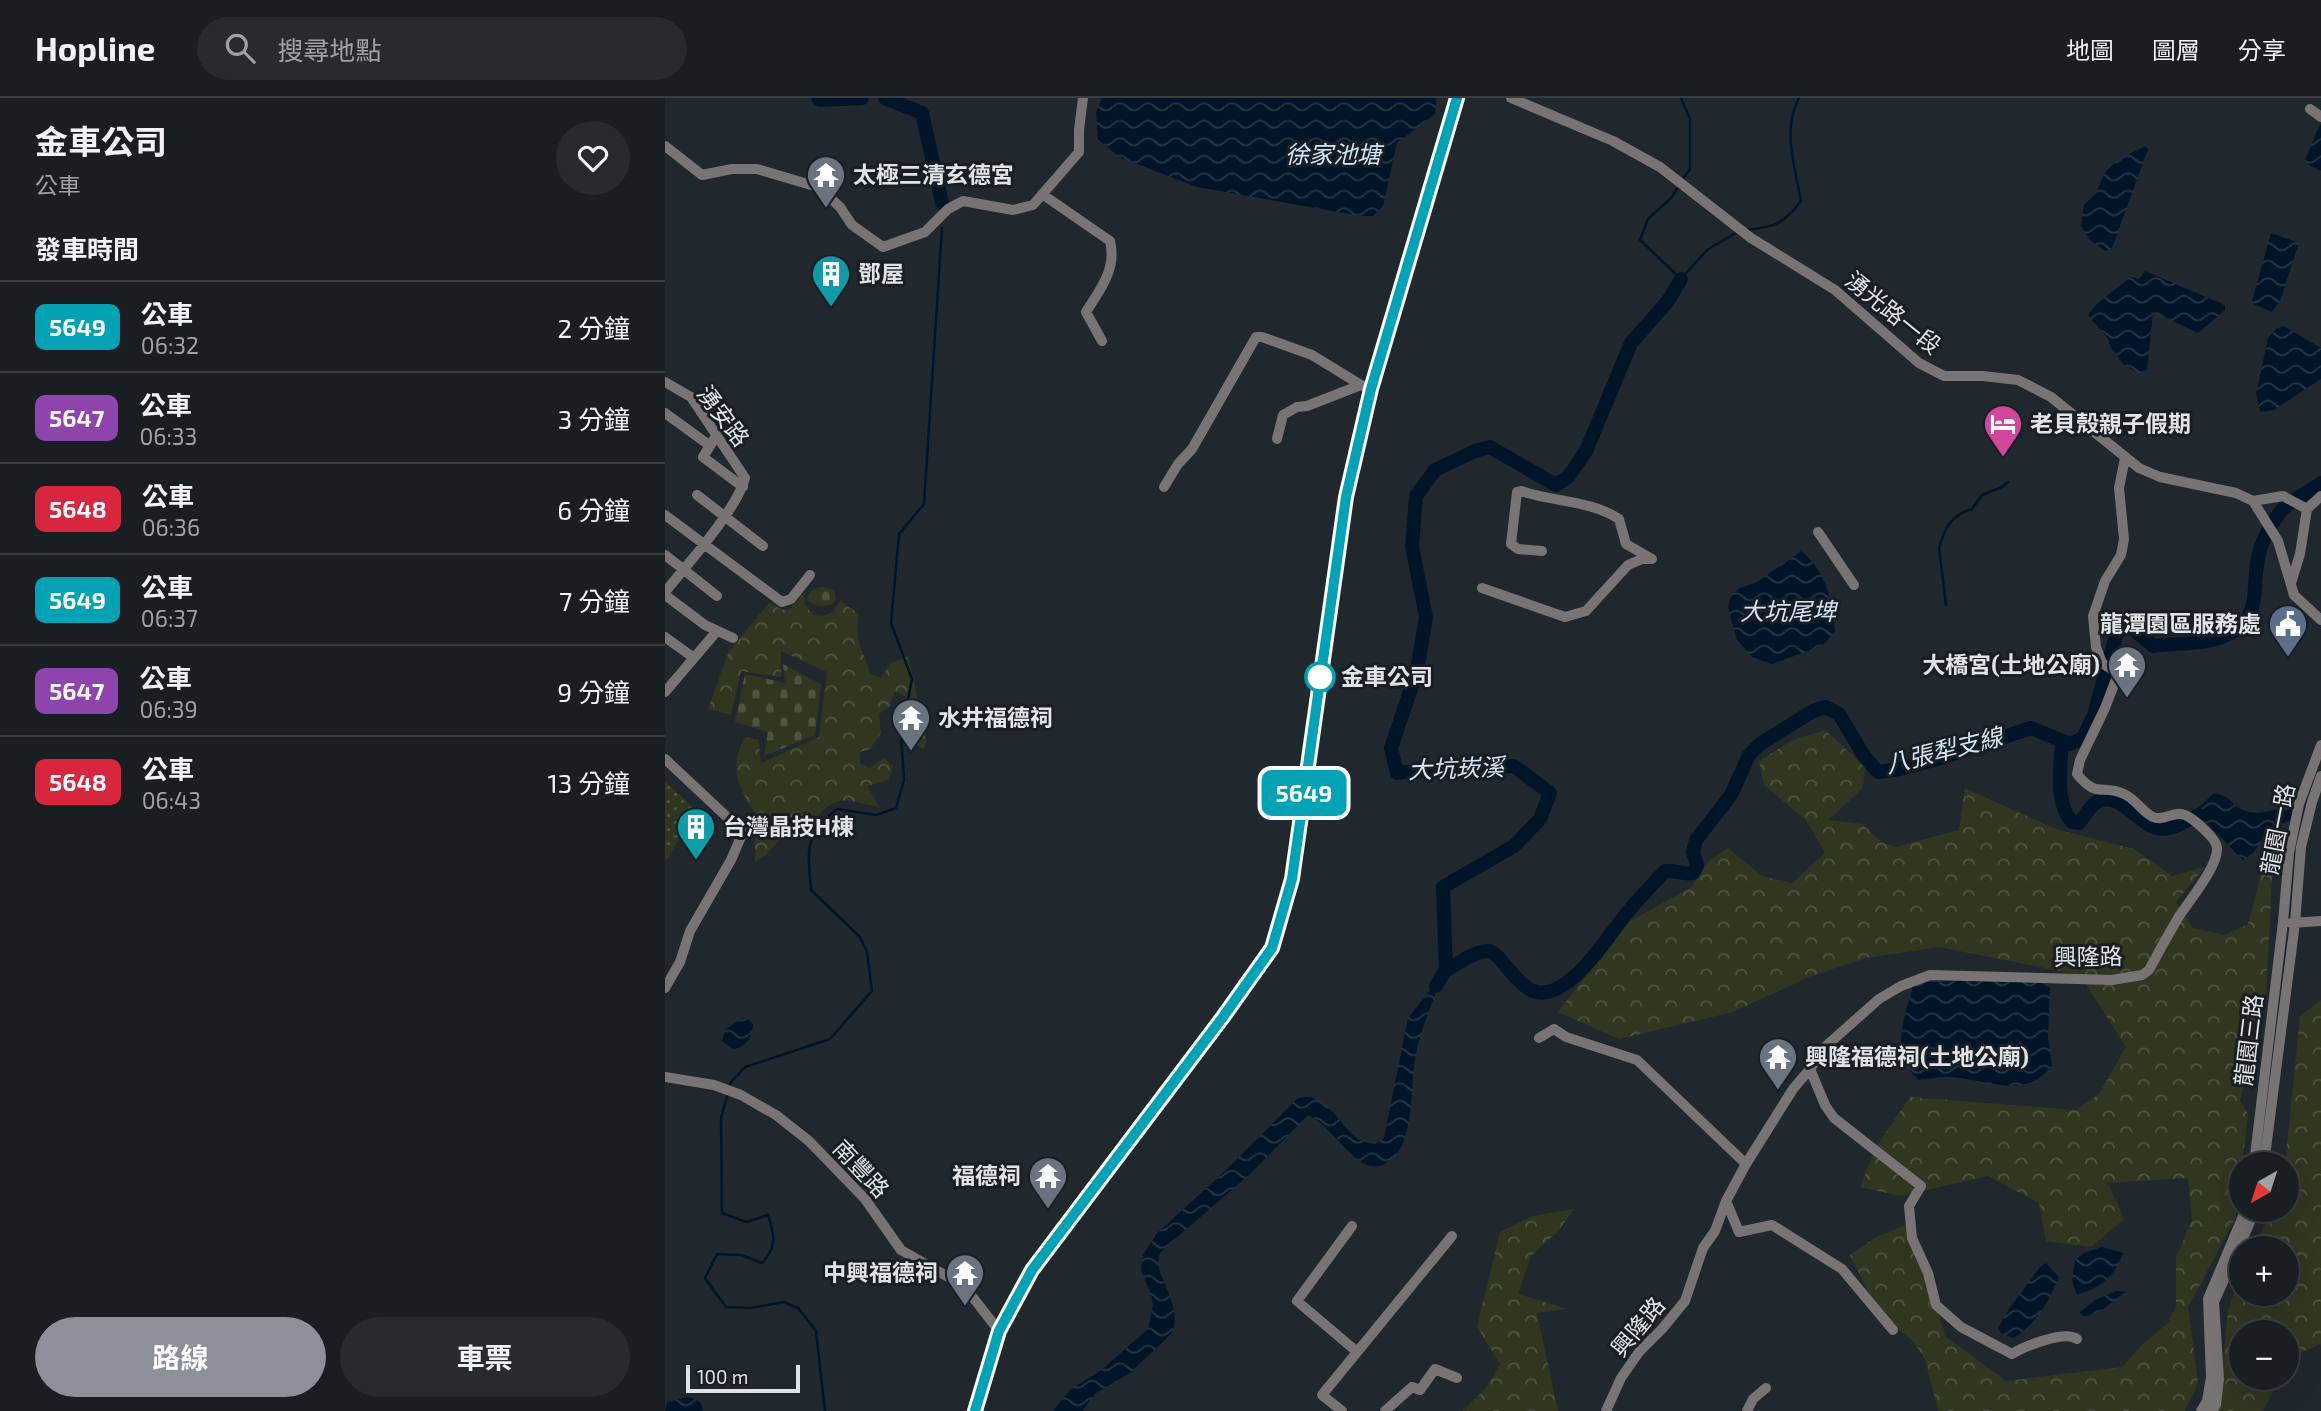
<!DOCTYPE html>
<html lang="zh-TW">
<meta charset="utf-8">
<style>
:root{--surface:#191e22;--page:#262b2f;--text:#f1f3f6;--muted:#9fa2a5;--line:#373c40;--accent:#8c9099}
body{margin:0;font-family:"Exo 2","Noto Sans TC",sans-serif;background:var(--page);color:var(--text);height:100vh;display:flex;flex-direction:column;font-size:26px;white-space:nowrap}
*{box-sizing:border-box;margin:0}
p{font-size:23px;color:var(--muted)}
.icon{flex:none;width:38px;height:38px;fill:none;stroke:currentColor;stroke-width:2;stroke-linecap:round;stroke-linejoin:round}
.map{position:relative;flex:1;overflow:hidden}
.details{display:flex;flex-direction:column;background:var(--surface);width:665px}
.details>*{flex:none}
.badge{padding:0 14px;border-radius:10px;font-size:24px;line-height:46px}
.needle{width:46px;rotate:219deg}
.fabs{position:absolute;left:1564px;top:1054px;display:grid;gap:14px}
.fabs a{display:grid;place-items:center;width:70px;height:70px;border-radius:50%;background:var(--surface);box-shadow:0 7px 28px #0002,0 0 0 2px var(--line);font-size:35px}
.scale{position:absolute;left:21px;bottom:18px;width:114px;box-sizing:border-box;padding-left:7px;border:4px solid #e0e4e7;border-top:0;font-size:19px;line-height:24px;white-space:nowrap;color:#e0e4e7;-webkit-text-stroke:5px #181e23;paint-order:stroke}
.map>.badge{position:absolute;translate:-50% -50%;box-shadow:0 0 0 4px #fff}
h2{padding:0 35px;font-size:26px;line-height:63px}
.round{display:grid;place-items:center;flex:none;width:74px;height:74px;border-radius:37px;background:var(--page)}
.overview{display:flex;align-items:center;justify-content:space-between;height:119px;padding:0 35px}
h1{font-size:33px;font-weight:700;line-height:52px}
.action{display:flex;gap:14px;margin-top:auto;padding:14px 35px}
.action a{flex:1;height:80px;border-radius:42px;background:var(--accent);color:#fff;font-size:28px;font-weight:700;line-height:80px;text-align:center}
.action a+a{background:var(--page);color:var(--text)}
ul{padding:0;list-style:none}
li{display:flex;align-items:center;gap:21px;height:91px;padding:0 35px;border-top:2px solid var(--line)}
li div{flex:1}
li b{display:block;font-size:26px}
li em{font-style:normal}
li .badge{min-width:77px;font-weight:700;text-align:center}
header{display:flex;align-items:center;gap:42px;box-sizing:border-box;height:98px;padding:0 35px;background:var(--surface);border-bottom:2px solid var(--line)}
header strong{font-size:33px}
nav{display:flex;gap:38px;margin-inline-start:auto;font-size:24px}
.search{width:490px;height:63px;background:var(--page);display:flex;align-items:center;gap:18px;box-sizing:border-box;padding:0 24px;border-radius:38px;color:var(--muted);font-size:26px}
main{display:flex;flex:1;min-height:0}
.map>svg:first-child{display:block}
.grass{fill:url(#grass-dots)}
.forest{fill:url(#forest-crowns)}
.cemetery{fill:url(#cemetery-stones)}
.water{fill:url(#water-waves)}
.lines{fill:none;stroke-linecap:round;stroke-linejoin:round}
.stream{stroke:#001527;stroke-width:2.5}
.river{stroke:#001527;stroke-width:14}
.minor{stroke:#787374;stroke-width:10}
.line-casing{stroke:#fff;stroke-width:16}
.line{stroke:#00a3b4;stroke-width:10}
.stop-dot{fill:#fff;stroke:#00a3b4;stroke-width:3.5}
.labels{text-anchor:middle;stroke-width:6;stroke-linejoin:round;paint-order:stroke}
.poi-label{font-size:23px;font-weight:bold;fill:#e0e4e7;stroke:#181e23;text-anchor:start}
.street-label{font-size:23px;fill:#e0e4e7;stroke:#181e23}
.stop-label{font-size:23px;font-weight:bold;fill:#e0e4e7;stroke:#181e23;text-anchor:start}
.water-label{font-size:24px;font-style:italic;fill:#d2e6f6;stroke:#181e23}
</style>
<header>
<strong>Hopline</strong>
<div class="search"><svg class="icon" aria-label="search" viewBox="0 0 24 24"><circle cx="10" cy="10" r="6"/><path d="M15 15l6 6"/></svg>搜尋地點</div>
<nav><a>地圖</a><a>圖層</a><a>分享</a></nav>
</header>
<main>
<section class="details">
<div class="overview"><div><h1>金車公司</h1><p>公車</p></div><a class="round"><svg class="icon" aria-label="heart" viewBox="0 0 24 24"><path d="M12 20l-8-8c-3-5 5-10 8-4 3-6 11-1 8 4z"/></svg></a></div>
<h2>發車時間</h2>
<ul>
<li><span class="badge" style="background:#00a3b4;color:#fff">5649</span><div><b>公車</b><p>06:32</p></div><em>2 分鐘</em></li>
<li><span class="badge" style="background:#8e44ad;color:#fff">5647</span><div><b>公車</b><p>06:33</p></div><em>3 分鐘</em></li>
<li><span class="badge" style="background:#d7263d;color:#fff">5648</span><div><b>公車</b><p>06:36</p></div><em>6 分鐘</em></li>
<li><span class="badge" style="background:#00a3b4;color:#fff">5649</span><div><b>公車</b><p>06:37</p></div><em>7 分鐘</em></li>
<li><span class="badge" style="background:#8e44ad;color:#fff">5647</span><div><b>公車</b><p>06:39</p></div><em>9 分鐘</em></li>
<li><span class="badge" style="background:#d7263d;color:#fff">5648</span><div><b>公車</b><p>06:43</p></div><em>13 分鐘</em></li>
</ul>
<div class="action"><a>路線</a><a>車票</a></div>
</section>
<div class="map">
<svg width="1656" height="1313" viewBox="0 0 1656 1313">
<defs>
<pattern id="grass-dots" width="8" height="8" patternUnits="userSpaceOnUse" patternTransform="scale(1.75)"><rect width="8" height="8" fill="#313621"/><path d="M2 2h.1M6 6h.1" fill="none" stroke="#4f5341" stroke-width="1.8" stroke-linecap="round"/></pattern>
<pattern id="forest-crowns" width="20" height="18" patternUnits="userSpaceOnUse" patternTransform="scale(1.75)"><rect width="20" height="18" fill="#313621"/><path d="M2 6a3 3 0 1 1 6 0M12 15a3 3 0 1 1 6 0" fill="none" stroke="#4f5341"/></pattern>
<pattern id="cemetery-stones" width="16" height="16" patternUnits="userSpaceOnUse" patternTransform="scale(1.75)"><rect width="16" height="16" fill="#313621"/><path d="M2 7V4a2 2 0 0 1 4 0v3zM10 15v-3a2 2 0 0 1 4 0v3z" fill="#4f5341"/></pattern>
<pattern id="water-waves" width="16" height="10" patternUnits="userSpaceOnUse" patternTransform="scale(1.75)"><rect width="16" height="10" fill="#001527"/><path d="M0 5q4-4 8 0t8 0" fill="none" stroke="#253746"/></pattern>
</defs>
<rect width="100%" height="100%" fill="#21282d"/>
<path class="grass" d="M0,683l32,30 -32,51z"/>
<path class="forest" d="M139,495l1,12 8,10 11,1 9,-4 7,-11 19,13c-1,7 -2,16 -1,23 2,14 10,24 12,37l11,4 10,-15 17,-7 19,85 -4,8 -18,-10 1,-42 -11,-6 -6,16 -10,7 2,19 -11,16 -10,3v11l10,5 14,-10 9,8 -4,14 -22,6 12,20c-10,0 -19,-4 -29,-5 -19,-3 -30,12 -41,27l-18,-1 -25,28 -11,7v-22l5,-20c-20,-27 -33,-51 -15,-83l13,3 3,23 58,-26 8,-65 -46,-21v26l-40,-6 -10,44 -23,-6 21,-58 40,-48 14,7 7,-1z
M1160,632l40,37 -2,21 -35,32 34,4 19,18 15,5 63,-17 6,-42 90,41 79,20 38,27 33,-9 -29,35 17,26 32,7 23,-11 20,-75 5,7 -7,141 -26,104 8,13 -12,103 -48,90 10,76 -13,28h-247l-13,-52 -12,-18 -35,-29 -28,-57 26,-18 35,-14 34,113 61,45 116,-14 22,-24 24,-20 8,-16v-50l16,-36 -4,-43 -80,5 16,36 -33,28 -45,-6 -7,-38 -51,-27 -88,20 -40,-9 16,-40 34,-50 166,13 23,-16 27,-47 -46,-72 -141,-28 -73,11 -55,18 -78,36 -114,27 -61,-27 67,-88 65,-36 20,-28 18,-12 34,28 30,7 33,-30 -19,-33 -42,-35 -5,-24 32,-20z
M1656,902v344l-28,12 -6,10v-34h-45v45h39l-17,32 -4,2h-42l10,-100 14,-42v24h45v-45h-34l20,-39h14v-45h-2l15,-148z
M909,1111l-15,21 -28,26 -13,38 49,15 -30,4 21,98h-95l23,-23 14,-24 -23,-37 23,-95 33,-16z"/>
<path class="cemetery" d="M158,489l11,3 2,9 -4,5c-11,3 -17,3 -25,-4 2,-9 7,-12 16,-13z
M118,566l38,20 -6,51 -51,21 4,-24 -33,-10 10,-48 40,9z"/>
<path class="water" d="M437,0h334l-1,16 -38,29 -14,63 -10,10h-12l-164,-29 -76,-29 -23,-18 -2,-28z
M1655,26l1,1v46l-14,-7 -2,-4z
M1480,48l3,3 -36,99 -7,3 -14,-10 -10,-15 3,-21 12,-12 9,-21 13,-12z
M1606,135l28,10 -19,58 -8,11 -19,-8 -1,-3z
M1480,173l80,34v5l-27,23 -45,-21 -6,59 -9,2 -15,-9 -12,-16 -3,-9 -20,-24c9,-15 29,-25 42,-38l9,2z
M1619,228l37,22v31l-47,31 -14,2 -4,-18 12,-56 8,-9z
M1136,453c25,19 32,51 34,81l-13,14 -50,18 -20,-7 -15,-17 -9,-32 3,-13 9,-7 17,-6z
M1549,695c19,4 16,11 29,17 19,8 33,-4 51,-4l-3,14 -21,8 -16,24 -11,8 -48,-49z
M780,873c-12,29 -24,57 -30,87 -4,27 -2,60 -12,85 -5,13 -18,26 -33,23 -20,-5 -40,-41 -62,-51l-57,58 -85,74c-3,3 -6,6 -7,9 -6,20 25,48 13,77l-42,40 -34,20 -14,18h-29l17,-21 30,-19 48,-42 5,-24 -2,-11 -10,-24 2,-15 14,-22 65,-59 75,-75c24,-11 42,23 57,37 7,6 13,7 21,8l9,-6 24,-120z
M1365,879l20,11 -2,49 4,28c-26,38 -69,12 -106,12 -9,0 -18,2 -27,3 -31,-25 -14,-64 -5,-97z
M77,920h5l6,6c0,12 -7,24 -20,25l-11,-8 3,-11z
M1437,1149l21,6c-8,24 -23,35 -47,42l-4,-16 3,-19 9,-7z
M1381,1165l13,14c-8,22 -25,50 -46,61l-11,-4 -4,-6 11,-19 31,-42z
M1451,1193l11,1 -28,20 -15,5 -5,-4 16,-13z
M21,1299l9,2 6,4 2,8h-38l2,-8z"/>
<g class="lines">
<path class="stream" d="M1016,0l9,21v50l-8,11
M1014,88l-8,12 -23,21 -8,21 41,39 26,-29 32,-19
M1080,132c29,-3 38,-5 56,-29 -6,-33 -19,-72 -2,-103
M1281,507l-7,-57c5,-19 13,-34 33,-39l10,-14 20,-8 6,-5
M160,1313l-9,-80 -18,-23 -14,-6 -33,6 -25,-1 -21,-29 12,-24 24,1 21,8c15,-16 13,-28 6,-48l-22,7 -24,-9 -1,-95 10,-36 14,-15 85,-28 42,-48 -5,-39 -7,-15 -49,-47c-3,-39 -8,-55 26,-81l39,6 20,-7 8,-28 -3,-45 11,-56 -21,-56 8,-89 25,-30 18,-276"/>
<path class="river" d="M153,0l2,2 42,-2
M220,0l37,15 20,90
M1397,643c-1,26 -8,60 10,81l7,1c5,-6 9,-13 14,-18 23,-20 44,19 64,23 14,4 30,-8 42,-13
M780,873c11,-6 30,-21 44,-20 15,2 33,54 65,39 31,-13 56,-58 78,-83 10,-12 22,-24 33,-36 11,-1 18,4 28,2l4,-8 -4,-13 3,-12 35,-45 18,-40 11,-11 53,-33 12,-4 14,7 25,42 14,16 22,-3 41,-11 90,-30 39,16 13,-6 11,-23 22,-79 7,-12 9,4 21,18c19,-3 40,-1 59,-6 60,-16 34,-55 50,-96 4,-11 12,-24 19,-33 9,-12 29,-18 40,-28
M771,888l10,-17 -3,-82 71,-41 26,-27 10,-26 -36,-27 -53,1 -64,6 -6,-25 26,-77 9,-54 -14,-70 4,-51 19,-26 40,-19 15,-4 66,38 12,-8 18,-26 45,-108 37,-42 13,-22"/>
<path class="minor" d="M846,0l102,43 47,26 91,71 84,52 84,73 25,13h39l35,4 33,17 88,71 21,9 76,16 17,8 25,40 16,54 27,25
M1645,11l11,8
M0,48l37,29 30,-6h25l61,18 22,20 12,18 31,22 42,-15 23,-23 15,-8 50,9 20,-5 46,-53v-22l4,-32
M377,96l68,47c7,28 -10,49 -24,71l16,29
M0,284l26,15 54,81c-7,30 -59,88 -80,114
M0,315l44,32
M51,338l-13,21 40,30
M612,341l6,-24 14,-8 10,-1 54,-21
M499,389l14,-23 14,-15 64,-112h6l50,18 49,30 10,4
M32,397l66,51
M1588,403l30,-5 24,13
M0,417l117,87 9,-3 19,-24
M1153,434l36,53
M877,453l-24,-2 -7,-5 6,-52 4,-1c32,11 69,9 98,28l7,25 26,15
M0,457l52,41
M1626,485l9,-29 7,-45 14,-13
M817,490l83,29 21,-6 42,-46 14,-6h9
M0,497l40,30 28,13
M0,539l29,21
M0,594l52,-61
M0,661l78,73 -12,28 -41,71 -10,31 -15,26
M1626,825l30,-2
M874,940l15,-9 12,8 71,23 109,104
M1145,971l15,36 9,13 87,68 -12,20 3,32 16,35 8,32 25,22 51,27c13,-8 53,-24 65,-15
M0,979l49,8 27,10 35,20 33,26 56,58 36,51 63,36 35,45
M1589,1066l29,-242 6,-69 10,-49 22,-59
M1599,1066l31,-241 6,-76 11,-45 9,-26
M1061,1103l13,31 33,-7 70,44 51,61
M687,1128l-55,75 59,50
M310,1313l24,-80 33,-61 191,-253 49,-69 20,-69 54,-382 25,-108 87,-291
M677,1313l-20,-16 130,-159
M720,1313l27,-24 8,3 15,-21 22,9
M941,1313l15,-33 18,-26 23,-23 23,-28 18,-53 12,-17 11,-30 20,-37 47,-75 17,-20 16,-23 53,-47 22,-13 29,-11 182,5 30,-5 7,-5c9,-17 19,-35 29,-52 10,-16 40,-51 39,-70 0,-9 -24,-30 -32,-33 -11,-5 -21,7 -32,2 -11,-5 -17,-18 -29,-23 -22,-10 -27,5 -47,-20l3,-14 25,-52 13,-34 -16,-11 -6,-16 -3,-31 12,-35 16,-26 3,-16 -5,-51 6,-30
M1082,1313l6,-12 13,-11
M1536,1313l6,-10 4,-24 -3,-78 38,-90
M1547,1313l4,-6 3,-26 -5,-77 42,-93"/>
</g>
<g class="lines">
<g class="line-casing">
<path id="line" d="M310,1313l24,-80 33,-61 191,-253 49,-69 20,-69 54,-382 25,-108 86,-291"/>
</g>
<use href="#line" class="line"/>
</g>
<defs>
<g id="temple-pin" transform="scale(2.0125)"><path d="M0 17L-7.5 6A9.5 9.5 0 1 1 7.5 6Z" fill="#6b7280" stroke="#181e23"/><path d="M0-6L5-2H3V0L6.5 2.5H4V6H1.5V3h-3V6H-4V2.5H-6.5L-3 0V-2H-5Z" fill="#fff"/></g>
<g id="building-pin" transform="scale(2.0125)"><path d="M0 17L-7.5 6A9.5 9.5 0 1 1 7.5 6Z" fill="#0f9aa8" stroke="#181e23"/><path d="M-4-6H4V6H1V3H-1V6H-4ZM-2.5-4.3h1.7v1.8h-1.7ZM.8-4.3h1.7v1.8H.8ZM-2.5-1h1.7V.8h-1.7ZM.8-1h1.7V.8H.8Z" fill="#fff"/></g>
<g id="hotel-pin" transform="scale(2.0125)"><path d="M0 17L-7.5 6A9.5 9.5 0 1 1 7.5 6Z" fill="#d1479c" stroke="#181e23"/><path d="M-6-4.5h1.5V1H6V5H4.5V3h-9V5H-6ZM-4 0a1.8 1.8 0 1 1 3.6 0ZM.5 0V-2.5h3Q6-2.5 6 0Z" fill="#fff"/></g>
<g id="civic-pin" transform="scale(2.0125)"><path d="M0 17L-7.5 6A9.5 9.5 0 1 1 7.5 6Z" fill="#5c6f8a" stroke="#181e23"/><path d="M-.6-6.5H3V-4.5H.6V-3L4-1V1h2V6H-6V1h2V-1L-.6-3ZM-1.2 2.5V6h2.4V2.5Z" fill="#fff"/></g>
</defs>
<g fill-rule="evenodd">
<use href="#temple-pin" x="161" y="77"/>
<use href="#building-pin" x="166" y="176"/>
<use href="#hotel-pin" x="1338" y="326"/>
<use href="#civic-pin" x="1623" y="526"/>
<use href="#temple-pin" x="1462" y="567"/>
<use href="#temple-pin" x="246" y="620"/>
<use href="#building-pin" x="31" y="729"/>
<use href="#temple-pin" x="1113" y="959"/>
<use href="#temple-pin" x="383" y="1078"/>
<use href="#temple-pin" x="300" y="1175"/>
</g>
<circle class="stop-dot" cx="655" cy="579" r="14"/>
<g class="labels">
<g class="poi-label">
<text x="188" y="85">太極三清玄德宮</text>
<text x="193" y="184">鄧屋</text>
<text x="1365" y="334">老貝殼親子假期</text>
<text x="1596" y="534" text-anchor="end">龍潭園區服務處</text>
<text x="1435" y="575" text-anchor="end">大橋宮(土地公廟)</text>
<text x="273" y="628">水井福德祠</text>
<text x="58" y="737">台灣晶技H棟</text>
<text x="1140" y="967">興隆福德祠(土地公廟)</text>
<text x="356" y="1086" text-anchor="end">福德祠</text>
<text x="273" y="1183" text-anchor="end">中興福德祠</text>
</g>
<g class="street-label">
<text transform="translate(1228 215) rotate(39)" y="8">湧光路一段</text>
<text transform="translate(58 318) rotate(53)" y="8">湧安路</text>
<text transform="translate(1613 731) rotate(-79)" y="8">龍園一路</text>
<text transform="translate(1423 859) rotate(-1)" y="8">興隆路</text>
<text transform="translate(1584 942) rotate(-83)" y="8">龍園三路</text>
<text transform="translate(196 1071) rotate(47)" y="8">南豐路</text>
<text transform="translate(973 1229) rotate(-50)" y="8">興隆路</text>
</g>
<g class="stop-label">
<text x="676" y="587">金車公司</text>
</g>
<g class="water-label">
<text x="668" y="65">徐家池塘</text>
<text x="1123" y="522">大坑尾埤</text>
<text transform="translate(1279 653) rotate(-14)" y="8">八張犁支線</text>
<text transform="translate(791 671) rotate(-2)" y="8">大坑崁溪</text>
</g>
</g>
</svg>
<div class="fabs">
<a><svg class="needle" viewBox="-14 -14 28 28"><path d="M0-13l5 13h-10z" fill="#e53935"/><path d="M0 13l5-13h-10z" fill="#9fa2a5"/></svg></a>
<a>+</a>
<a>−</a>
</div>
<div class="scale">100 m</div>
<b class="badge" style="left:639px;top:695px;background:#00a3b4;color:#fff">5649</b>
</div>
</main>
